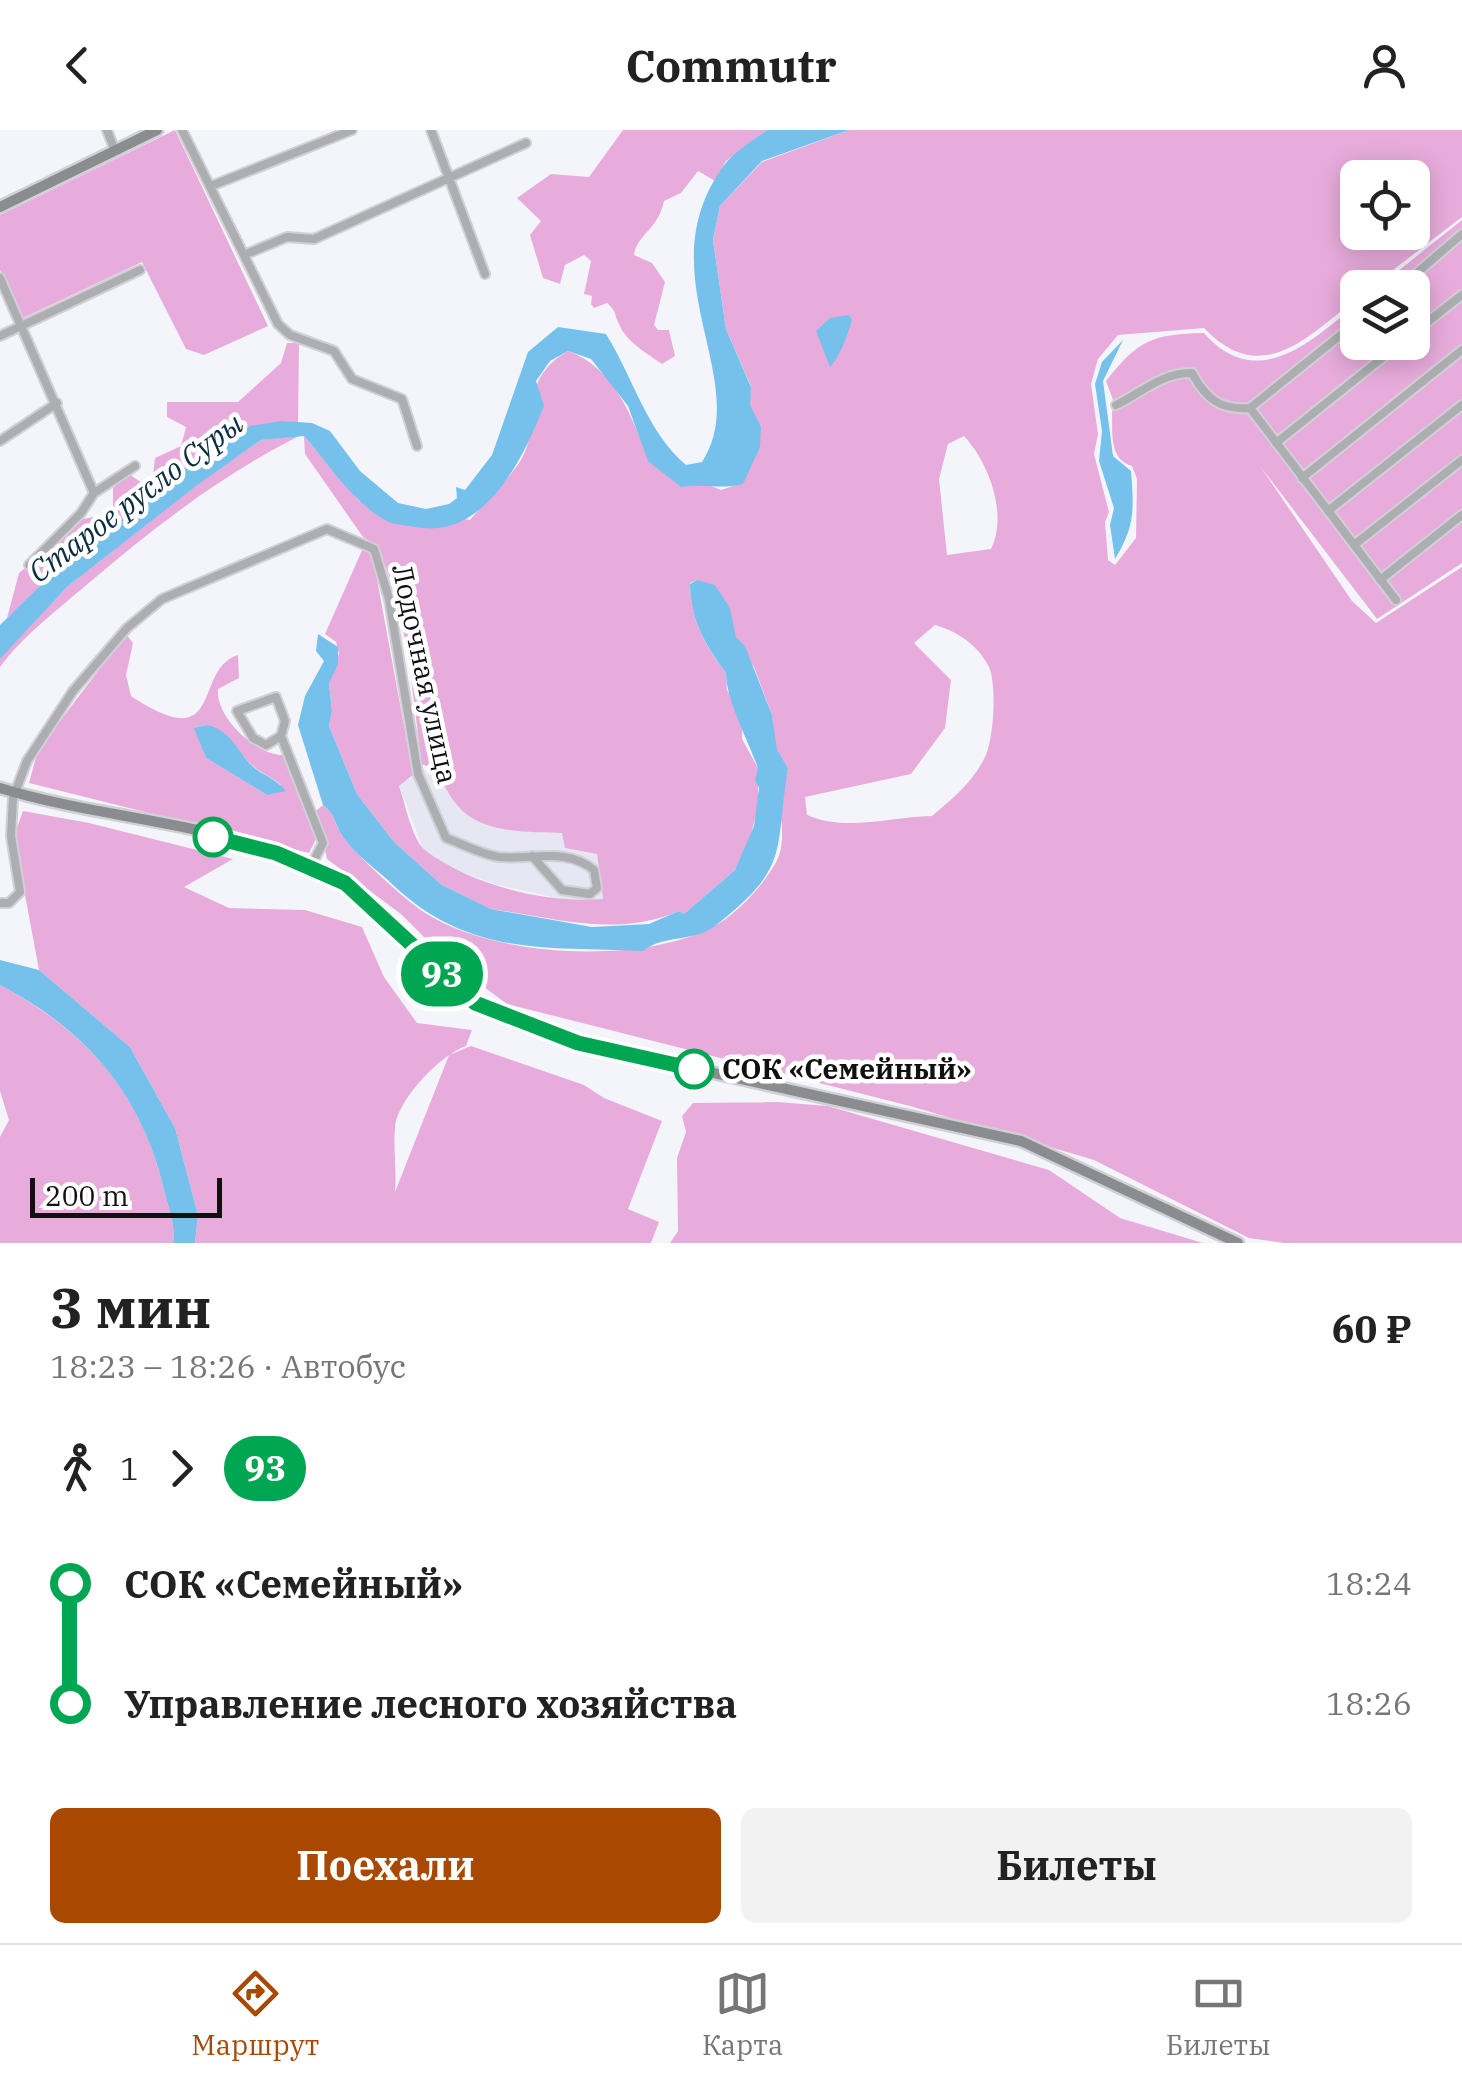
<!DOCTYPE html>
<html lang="ru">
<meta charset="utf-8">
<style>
:root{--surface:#fff;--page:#f2f2f2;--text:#222;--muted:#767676;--line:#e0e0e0;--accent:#a94800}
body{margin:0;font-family:"IBM Plex Serif",serif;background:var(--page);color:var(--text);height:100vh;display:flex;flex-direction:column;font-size:38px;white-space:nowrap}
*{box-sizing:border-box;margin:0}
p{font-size:32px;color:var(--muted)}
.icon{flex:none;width:55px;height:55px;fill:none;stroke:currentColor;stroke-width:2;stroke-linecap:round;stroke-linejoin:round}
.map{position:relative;height:1113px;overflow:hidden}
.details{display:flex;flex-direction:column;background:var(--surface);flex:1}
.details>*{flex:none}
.badge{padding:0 20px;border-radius:32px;font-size:35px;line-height:65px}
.tools{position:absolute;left:1340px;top:30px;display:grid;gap:20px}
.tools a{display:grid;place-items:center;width:90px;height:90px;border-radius:15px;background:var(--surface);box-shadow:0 5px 25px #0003;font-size:50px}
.scale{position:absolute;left:30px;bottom:25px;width:192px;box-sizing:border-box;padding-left:10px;border:5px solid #101012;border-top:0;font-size:28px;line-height:35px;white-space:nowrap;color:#101012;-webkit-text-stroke:8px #fff;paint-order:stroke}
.map>.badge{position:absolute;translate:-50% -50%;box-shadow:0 0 0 5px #fff}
.legs{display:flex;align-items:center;gap:15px;height:110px;padding:0 50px;font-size:32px}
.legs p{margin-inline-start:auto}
.summary{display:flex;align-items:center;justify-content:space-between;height:170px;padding:0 50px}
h1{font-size:55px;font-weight:800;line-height:75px}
.cta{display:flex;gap:20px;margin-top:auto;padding:20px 50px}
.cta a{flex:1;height:115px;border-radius:15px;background:var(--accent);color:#fff;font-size:40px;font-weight:800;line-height:115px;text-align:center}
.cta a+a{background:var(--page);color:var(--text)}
ul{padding:0 50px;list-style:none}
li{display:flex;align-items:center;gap:35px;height:120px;font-size:38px}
li i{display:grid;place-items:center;width:15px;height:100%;margin:0 12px;background:currentColor}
li i::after{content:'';width:25px;height:25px;margin:-12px;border:8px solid;border-radius:50%;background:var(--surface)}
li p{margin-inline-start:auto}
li:first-child i{background:linear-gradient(#0000 50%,currentColor 0)}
li:last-child i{background:linear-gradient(currentColor 50%,#0000 0)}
header{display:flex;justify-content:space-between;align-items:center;height:130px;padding:0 50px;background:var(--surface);font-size:45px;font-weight:800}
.dock{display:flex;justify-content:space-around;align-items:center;height:140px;border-top:2px solid var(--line);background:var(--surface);font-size:28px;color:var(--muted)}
.dock a{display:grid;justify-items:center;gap:5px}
.dock .active{color:var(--accent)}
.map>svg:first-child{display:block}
.built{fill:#e6e7f3}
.green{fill:#e8acdc;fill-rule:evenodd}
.water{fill:#75c1ec}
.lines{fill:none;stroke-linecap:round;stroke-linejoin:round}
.street-casing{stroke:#d0d0d6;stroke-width:12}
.secondary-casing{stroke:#d0d0d6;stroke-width:15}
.street{stroke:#adaeb1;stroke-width:8}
.secondary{stroke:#8a8c8f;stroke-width:10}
.line-1-casing{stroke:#fff;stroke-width:22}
.line-1{stroke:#00a651;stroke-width:15}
.stop-1-dot{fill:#fff;stroke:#00a651;stroke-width:5}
.labels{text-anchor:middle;stroke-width:9;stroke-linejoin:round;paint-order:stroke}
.street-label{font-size:28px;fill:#101012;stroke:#fff}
.stop-label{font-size:28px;font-weight:bold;fill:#101012;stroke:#fff;text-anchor:start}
.water-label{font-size:30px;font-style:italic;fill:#0c2e40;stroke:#fff}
</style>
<header><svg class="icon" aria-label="back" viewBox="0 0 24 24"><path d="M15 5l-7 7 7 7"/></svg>Commutr<svg class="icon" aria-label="person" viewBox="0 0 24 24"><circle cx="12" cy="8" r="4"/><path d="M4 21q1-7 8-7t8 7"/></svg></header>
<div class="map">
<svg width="1462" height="1113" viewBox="0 0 1462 1113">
<rect width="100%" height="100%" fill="#f4f5fb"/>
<path class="built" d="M424,640h13l20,34 56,27 50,2 2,15 32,6 6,46h-38l-71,-16 -40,-15 -31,-20 -24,-64z"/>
<path class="green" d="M175,0l93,196 -64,29 -18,-6 -44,-87 -121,57 -21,-49v-55z
M623,0h144l-41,31 -11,20 -17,-10 -17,22 -17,8c-6,29 -26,32 -30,54l18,8 13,19 -11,43 4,5h11l6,26 -13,8c-14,-10 -36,-22 -43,-40 -5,-10 -2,-12 -12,-21l-13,5 -3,-4 1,-8 -8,-2 7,-33 -7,-6 -19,10 -5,19 -17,-6 -13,-43 11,-14 -24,-23 34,-24 38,3z
M849,0h613v87l-91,70 -13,1 -1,10c-50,40 -96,90 -153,30l-86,7 -20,24 -7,25 7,50 -4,20 15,58 -4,10 3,38 7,5 21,-27 1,-59 -5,-13c-24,-8 -19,-33 -20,-55l61,-31 19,-3 18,25 -18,-32 -34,5 -40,27 -5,-2 -7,-19c32,-41 47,-47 98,-48 53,60 106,9 153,-29l1,38h54v-54l-34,-1 84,-67v343l-85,56 -117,-153 92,135 24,22 86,-56v676h-178l-35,-5 -155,-78 -184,-54 -403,-102 -62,-46 -44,-44 -74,-55 -11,-48 7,-6c12,8 12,20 20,32 12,17 65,66 84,77 70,44 212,50 284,14 23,-11 51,-41 64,-64 9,-14 8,-37 5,-51 -1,-12 6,-33 8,-45l-12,-18 -4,-35 -18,-48 -18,-30 -11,-32 -28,-25 -7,3c1,39 15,62 36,90l1,17 16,29 -1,20 16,29v39l-9,35 -14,28 -51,44 -5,-3c-63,27 -123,7 -188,-2l-49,-24 -48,-43 -37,-48 -28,-68 3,-15 -3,-28 10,-29 -3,-12 -11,-8 38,-86 9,4 41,223 -14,11c6,16 13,54 26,64 46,35 121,54 178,49l-6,-45 -32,-6 -3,-15c-33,-1 -82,1 -105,-28 -14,-17 -14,-32 -35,-41 -8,-50 -17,-203 -59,-227l-58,-83 -1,-18 55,65 111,19c16,-19 37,-38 51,-60 24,-41 -7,-77 47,-109 47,17 64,66 81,110l72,29 22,-7 18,-55 -12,-23 2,-19 -25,-57 -13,-89 7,-34 42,-44zM1358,48h54v54h-54zM964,306c25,27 44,78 27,113l-44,6 -8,-76 9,-35zM935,495c22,6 43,20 54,42 8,18 5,75 -5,92 -12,24 -32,40 -52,57 -43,1 -86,16 -125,-1l-2,-18 106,-23 34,-46 6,-48 -37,-37z
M287,213h12l-1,80 -16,-2 -92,44 -183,153 12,-45 64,-54 30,-6v-25l16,-14 16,11 7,-2 3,-25 26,-12 5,-19 -19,-10v-15h71l43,-39z
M299,306c-79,40 -147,93 -215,151 -28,24 -62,50 -84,80v-8l10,-12 57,-60 128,-101 66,-46z
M126,504l7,9 -7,32 5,21c95,63 61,-27 107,-41l1,23 -21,11c-3,28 39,67 66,66l33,82 -8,16 -280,-70 9,-33zM207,595c27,10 32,33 54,47 7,5 13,6 20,13l-14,10 -61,-37 -11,-30z
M23,681l66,12 144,36 -49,28 45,21 76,2 57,17 22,50 33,46 55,7 -6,16c-26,9 -69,54 -71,82 -2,21 2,43 0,64l54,-137 22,-9 113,39 20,13 58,23 -34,88 31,13 -8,21h-456l3,-28 -23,-87 -45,-81 -91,-77 -25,-134z
M0,855c83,44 139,105 162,197 4,19 14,41 11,61h-173v-106l9,-17 -9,-29z
M777,972l51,4 221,64 71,48 83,25h-533l8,-12 -1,-73 9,-26 -4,-16 11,-13z"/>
<path class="water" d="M767,0h82l-87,31 -42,45 -7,34 13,89 25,58 -1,18 11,22 -1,20 -17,37c-22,6 -39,-1 -62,3l-33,-26 -20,-55 -37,-47 -23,-8 -18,10 -14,20 8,25c-22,55 -60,134 -129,121 -10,-2 -22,-2 -30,-7 -33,-18 -56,-56 -81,-84l-43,4 -65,46 -129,101 -67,72v-34l38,-37 152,-123 60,-39 32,-5 30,2 18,8 30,40 38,32 28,6 23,-5 8,-6 -1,-11 9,3 27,-35 36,-103 30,-25 48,7c27,43 41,98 80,131l16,-3c53,-82 -59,-188 23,-298 10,-13 29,-24 42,-34z
M849,185l3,5c-5,16 -11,35 -22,47l-14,-36 14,-13z
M1123,210l-20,41 10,75 18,15c3,39 4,55 -16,88l-5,-34 4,-17 -15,-47 3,-30 -7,-47 7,-22z
M697,450l18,5 15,23 6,29 9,9 27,69 5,35 11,18c-14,84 4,98 -73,158 -21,16 -53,9 -72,25 -96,-5 -172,7 -250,-66 -15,-15 -38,-30 -50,-48 -8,-12 -8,-24 -20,-32l-25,-80 7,-29 19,-35 -8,-10 2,-17 20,13v17l-9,19 3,28 -3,15 28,68 37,48 48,43 49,24 101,18 57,-3 30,-13 5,3 51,-44 19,-44 5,-38 -4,-8 3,-12c-10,-28 -32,-68 -32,-95 -21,-29 -35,-51 -36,-89z
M207,595c28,6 32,34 53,47 10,6 18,9 26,19l-19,4 -61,-37 -12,-30z
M0,830l39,10 91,77 45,81 23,87 -3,28h-22c3,-20 -7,-42 -11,-61 -23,-91 -79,-154 -162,-197z"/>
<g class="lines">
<g class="street-casing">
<path id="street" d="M107,0l8,21
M182,0l96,194 12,11 44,16 18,28 50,20 15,47
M431,0l54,144
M211,56l141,-56
M244,125l43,-18 27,2 212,-96
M0,148l94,215
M1404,154l58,-50
M1412,204l50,-39
M0,206l140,-66
M1116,275c25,-12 47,-33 76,-32 14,26 28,37 58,35l146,192
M1250,278l108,-87
M0,311l57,-38
M1276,313l126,-101
M1302,348l160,-128
M1328,381l134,-106
M1354,415l108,-85
M29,435l52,-52 13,-20 41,-27
M1380,450l82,-65
M281,606l-15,9 -13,-7 -16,-27 39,-14 9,24 -4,15 42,107 -12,23
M0,773h9l11,-11 -9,-56 2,-38 14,-37 46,-70 54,-63 35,-29 165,-70 47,20 15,50 29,175 28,64c17,6 36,17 54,19 34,3 66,-10 94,13l3,18 -7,6 -28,-4 -30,-34"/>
</g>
<g class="secondary-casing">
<path id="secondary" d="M0,77l157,-77
M0,658c108,33 229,34 331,86 55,29 92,89 141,127 29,21 73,30 106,42l443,98 217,102"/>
</g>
<use href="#street" class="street"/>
<use href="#secondary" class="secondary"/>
</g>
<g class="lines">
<g class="line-1-casing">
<path id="line-1" d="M213,707l63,16 69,30 130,120 103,40 116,26"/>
</g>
<use href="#line-1" class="line-1"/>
</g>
<g class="stop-1-dot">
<circle cx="213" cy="707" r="18"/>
<circle cx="694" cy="939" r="18"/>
</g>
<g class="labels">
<g class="street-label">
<text transform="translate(425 544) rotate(78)" y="10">Лодочная улица</text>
</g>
<g class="stop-label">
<text x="722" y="949">СОК «Семейный»</text>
</g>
<g class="water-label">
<text transform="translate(136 368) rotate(-37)" y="10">Старое русло Суры</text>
</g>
</g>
</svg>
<div class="tools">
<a><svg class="icon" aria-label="locate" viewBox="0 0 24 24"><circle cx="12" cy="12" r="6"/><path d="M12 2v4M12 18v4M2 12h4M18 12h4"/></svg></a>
<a><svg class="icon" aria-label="layers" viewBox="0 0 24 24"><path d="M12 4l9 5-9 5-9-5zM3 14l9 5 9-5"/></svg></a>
</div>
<div class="scale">200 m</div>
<b class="badge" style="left:442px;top:844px;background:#00a651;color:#fff">93</b>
</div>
<section class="details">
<div class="summary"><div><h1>3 мин</h1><p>18:23 – 18:26 · Автобус</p></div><b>60 ₽</b></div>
<div class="legs"><svg class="icon" aria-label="walk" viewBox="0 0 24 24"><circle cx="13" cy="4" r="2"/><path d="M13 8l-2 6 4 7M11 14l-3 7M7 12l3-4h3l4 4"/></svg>1<svg class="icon" aria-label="forward" viewBox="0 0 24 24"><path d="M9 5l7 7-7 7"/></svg><b class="badge" style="background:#00a651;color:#fff">93</b></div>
<ul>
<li><i style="color:#00a651"></i><b>СОК «Семейный»</b><p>18:24</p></li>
<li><i style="color:#00a651"></i><b>Управление лесного хозяйства</b><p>18:26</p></li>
</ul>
<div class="cta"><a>Поехали</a><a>Билеты</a></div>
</section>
<nav class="dock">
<a class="active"><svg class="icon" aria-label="directions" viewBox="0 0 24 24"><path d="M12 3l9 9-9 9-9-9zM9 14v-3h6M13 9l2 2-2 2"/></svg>Маршрут</a>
<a><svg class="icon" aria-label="map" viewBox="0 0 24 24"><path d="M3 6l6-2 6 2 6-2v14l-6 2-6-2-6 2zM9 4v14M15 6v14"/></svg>Карта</a>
<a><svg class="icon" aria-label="tickets" viewBox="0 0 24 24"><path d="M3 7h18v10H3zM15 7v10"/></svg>Билеты</a>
</nav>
